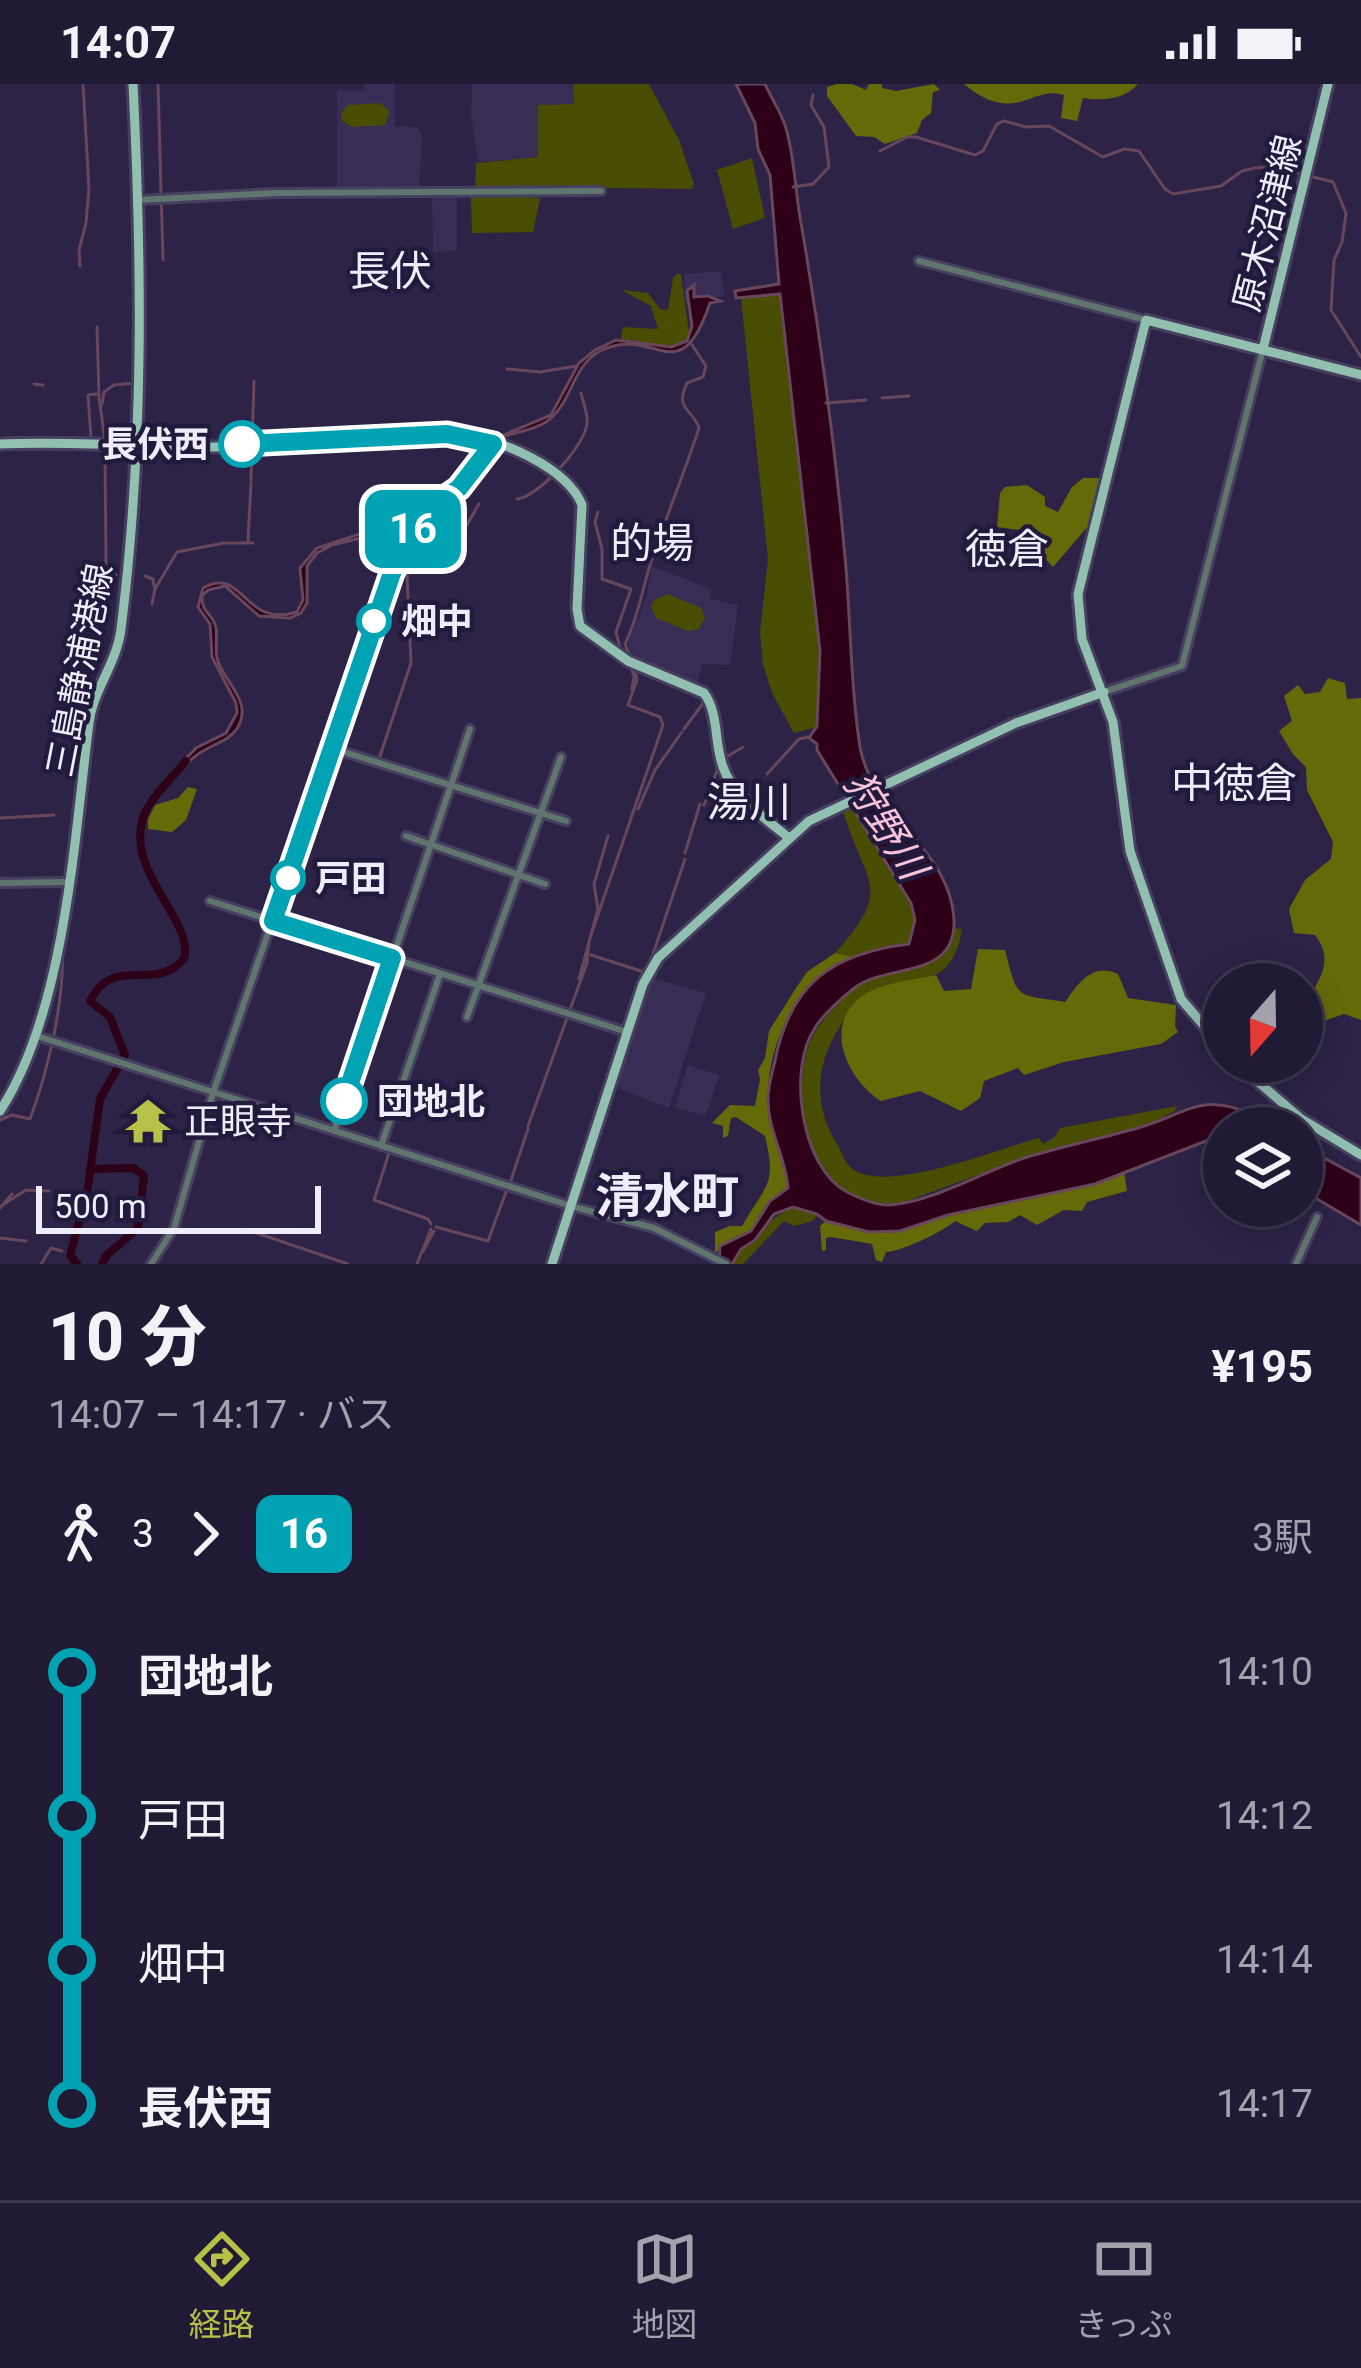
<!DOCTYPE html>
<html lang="ja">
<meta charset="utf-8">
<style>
:root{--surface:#211a34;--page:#2d2740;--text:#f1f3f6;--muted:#a2a1ac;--line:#3e384f;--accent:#b8c147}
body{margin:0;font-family:Roboto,"Noto Sans JP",sans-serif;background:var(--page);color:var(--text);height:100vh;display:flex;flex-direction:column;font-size:45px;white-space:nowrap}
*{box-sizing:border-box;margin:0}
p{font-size:39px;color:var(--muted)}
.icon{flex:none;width:66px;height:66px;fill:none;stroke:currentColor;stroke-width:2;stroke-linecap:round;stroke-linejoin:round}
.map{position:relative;height:1180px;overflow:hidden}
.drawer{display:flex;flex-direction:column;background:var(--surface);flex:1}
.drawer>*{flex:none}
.badge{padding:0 24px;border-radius:18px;font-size:42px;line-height:78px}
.needle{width:78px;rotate:200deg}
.buttons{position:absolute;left:1203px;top:879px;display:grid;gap:24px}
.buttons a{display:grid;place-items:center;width:120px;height:120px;border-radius:50%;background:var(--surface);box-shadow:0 6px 30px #0003,0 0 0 3px var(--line);font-size:60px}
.scale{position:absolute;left:36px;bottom:30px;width:285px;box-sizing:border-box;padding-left:12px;border:6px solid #efedfb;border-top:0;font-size:33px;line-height:42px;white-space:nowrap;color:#efedfb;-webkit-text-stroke:9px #221a3c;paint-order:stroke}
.map>.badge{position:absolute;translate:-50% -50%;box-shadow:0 0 0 6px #fff}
.legs{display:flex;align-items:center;gap:18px;height:132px;padding:0 48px;font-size:39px}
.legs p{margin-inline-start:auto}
.head{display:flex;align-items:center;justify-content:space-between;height:204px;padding:0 48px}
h1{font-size:66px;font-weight:800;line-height:90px}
ul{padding:0 48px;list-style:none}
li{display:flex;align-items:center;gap:42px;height:144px;font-size:45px}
li i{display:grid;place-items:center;width:18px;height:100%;margin:0 15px;background:currentColor}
li i::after{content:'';width:30px;height:30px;margin:-15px;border:9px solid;border-radius:50%;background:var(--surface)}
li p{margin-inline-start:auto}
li:first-child i{background:linear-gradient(#0000 50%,currentColor 0)}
li:last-child i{background:linear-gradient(currentColor 50%,#0000 0)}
.status{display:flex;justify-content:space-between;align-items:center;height:84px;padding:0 60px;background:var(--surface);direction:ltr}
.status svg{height:33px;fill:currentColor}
.menu{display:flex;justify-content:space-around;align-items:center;height:168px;border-top:3px solid var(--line);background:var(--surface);font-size:33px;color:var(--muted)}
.menu a{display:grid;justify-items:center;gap:6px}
.menu .current{color:var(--accent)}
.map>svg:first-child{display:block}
.built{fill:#372d55}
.green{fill:#494d02}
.forest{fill:#656a09}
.water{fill:#2e0018;stroke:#68475c;stroke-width:3}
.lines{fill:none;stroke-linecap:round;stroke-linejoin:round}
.stream{stroke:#68475c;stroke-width:3}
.river{stroke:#2e0018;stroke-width:8}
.minor-casing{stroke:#473f5f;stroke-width:12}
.major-casing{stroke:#473f5f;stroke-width:15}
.minor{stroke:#5f756d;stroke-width:6}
.major{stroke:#91bfb0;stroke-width:9}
.line-1-casing{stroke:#fff;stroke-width:27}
.line-1{stroke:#00a3b4;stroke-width:18}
.stop-1-dot{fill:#fff;stroke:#00a3b4;stroke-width:6}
.labels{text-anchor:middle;stroke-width:9;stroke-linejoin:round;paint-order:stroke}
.street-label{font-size:36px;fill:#efedfb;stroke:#221a3c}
.stop-label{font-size:36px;font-weight:bold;fill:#efedfb;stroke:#221a3c;text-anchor:start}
.poi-label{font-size:36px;fill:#efedfb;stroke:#221a3c;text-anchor:start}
.water-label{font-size:39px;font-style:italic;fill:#f8c3d8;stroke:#221a3c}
.quarter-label{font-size:42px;fill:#efedfb;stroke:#221a3c}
.district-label{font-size:48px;font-weight:bold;fill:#efedfb;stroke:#221a3c}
</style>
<div class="status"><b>14:07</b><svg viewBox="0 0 49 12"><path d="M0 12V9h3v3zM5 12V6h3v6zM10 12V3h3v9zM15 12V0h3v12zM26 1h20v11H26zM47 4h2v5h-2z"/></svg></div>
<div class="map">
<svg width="1361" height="1180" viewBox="0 0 1361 1180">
<rect width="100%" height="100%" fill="#2c2346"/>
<path class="built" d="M365,0h30v42l22,1 5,10 -3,53h-82v-99h27z
M472,0h101l4,70 -99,8 -7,-48z
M432,112h25v55l-24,1z
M721,187l4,25 -40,7 -1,-29z
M652,482l59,23 -1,10 28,6 -8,60 -28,-1 -6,20 -64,-25 -4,-16 18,-46z
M648,893l58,16 -37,115 -55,-21z
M688,981l31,10 -13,41 -31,-9z"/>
<path class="green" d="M573,0h76l30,56 15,44 -2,5 -161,-2v9l9,3 -7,33 -61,1 -1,-35 4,-3 54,-1 -1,-7 -53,2 1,-26 62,-6v-52l36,-1z
M380,19l10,8 -5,14 -33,2 -10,-6 -1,-8 7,-8z
M752,74l13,60 -32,11 -16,-59z
M678,189l3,2 8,57 -3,8 -15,6 -50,-7 2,-12 35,2 -7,-23 -30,-16 27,3 12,16 8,1 5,-32z
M780,210l40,354 -3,79 -23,6 -22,-40 -9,-29 -3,-32 8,-73 -27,-261z
M668,510l33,14 4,9 -6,12 -11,2 -32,-13 -5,-11 3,-7z
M851,721l61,98 3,17 -6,24 -56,13 -18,-4c61,-67 29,-68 8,-143z
M953,844l9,1c-11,68 -52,40 -97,66 -7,4 -13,14 -18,21 -30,41 -37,84 -10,128 5,8 7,18 14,24 34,28 149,-20 188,-30l4,6 12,-7 5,-9 117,-22 -2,5 -28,14 -120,32 -128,47c-23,3 -50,-7 -67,-24 -23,-21 -30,-54 -30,-85 1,-49 8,-63 42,-97 11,-11 24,-21 39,-24 33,-8 63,-5 70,-46z
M794,1123l23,7 -4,7 -19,5 -10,-5 -41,43h-11c11,-19 41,-49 62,-57z"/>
<path class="forest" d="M837,0h15l14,6 3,-6h13v4l14,3 38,-7 6,6 -7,2 -2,21 -9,7 -5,13 -32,11 -11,-7 -18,-1 -29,-40v-9z
M964,0h174c-14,16 -36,17 -55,14l-6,23 -16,-3 3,-23c-33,-11 -48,32 -100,-11z
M1083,394h18l-11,46 -37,43 -17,-18v-11l-7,-7 -32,-4 3,-34 5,-6 22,-2 18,12v9l13,6 14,-25z
M1328,594l17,5 2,16 14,-1v322l-17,-6 -38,13 -4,-20c16,-25 34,-45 13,-72l-21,-2 -5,-24 16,-29 26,-21 2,-17 -26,-52 -1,-23 -13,-13 -14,-23 13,-10 -8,-25 14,-11 7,9 15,-2z
M188,703l9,2 -11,31 -14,12 -24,-3v-10l7,-14 23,-7z
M978,865l27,1c13,51 10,44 60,52 14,-20 28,-40 53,-28l10,24 48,7 -1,21 3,6 -17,12 -97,18 -40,13 -6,-7 -34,13 -4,17 -19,13 -41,-20 -39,10c-33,-21 -59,-74 -20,-104 18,-14 53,-17 75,-22l8,16 27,-2z
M835,869l18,4c-58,21 -92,97 -84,157 4,25 17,48 19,74l-18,13 -19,30 -21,9 -15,13v-21l15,-6h12c24,-42 35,-40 23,-90l-29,-19 -5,1 -3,18 -5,2v-12l-11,-3 18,-18 25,1 5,-27 -2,-9 7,-12 4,-27 27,-43 11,-16z
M1124,1087l3,20 -40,11 -5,9 -18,-1 -27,15 -17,-10 -12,7 -23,1 -8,8 -22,-10c-11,10 -54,31 -69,31l-4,10 -6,-2 -4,-16 -41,-7 -5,1v12l-4,1 -2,-25 6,-5 43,11 31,-1 48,-16 147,-31z"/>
<path class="water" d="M736,0h29c6,13 15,27 20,41 10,31 10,67 16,98 19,110 34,222 44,334 6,62 5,128 15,190 12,68 90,102 94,172 3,62 -68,43 -101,70 -12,10 -30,25 -38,39 -28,41 -14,140 32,164 12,6 29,14 43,13 43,-3 94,-34 137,-48 37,-11 76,-19 114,-30 45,-13 60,-36 112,-12l5,13h-34v12l-13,-1 -116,45 -147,31 -48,16 -31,1 -43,-11 -9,-7 -24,-7 -19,7 -19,26 -14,9 -9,15h-13l1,-18 31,-15 19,-30 18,-13c-2,-31 -21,-59 -20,-90 0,-12 4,-25 7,-37 15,-78 58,-108 134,-117l6,-24 -4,-17 -94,-153v-6l-8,-6 8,-12 3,-75 -40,-357 -44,4 -1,-7 44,-7 -9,-109 -12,-26 -3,-26z
M694,201v12l14,-1 12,5 -10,2c-31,91 -54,22 -108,47 -31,15 -29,54 -56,72 -18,12 -42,9 -60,24 -16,13 -25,38 -45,45 -19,7 -35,3 -53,13l-7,19 -12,13 -37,9 -15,8 -10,13v37l-6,10 -11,5 -31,-2 -34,-30 -17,4 -6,6c0,13 4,14 11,24 7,12 1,25 4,38 6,24 36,42 21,69 -11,18 -34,17 -52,38l-5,-1 15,-16 30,-15 11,-20 -1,-10 -24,-46 -2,-33 -12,-17 5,-19c41,-23 40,41 94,24l6,-12 -3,-32 17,-20 52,-17 20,-33 57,-14 34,-39 71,-30 28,-52 16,-13 21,-10 55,7 16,-6 5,-15 -5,-35z
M1302,1062l59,32v47l-59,-35z"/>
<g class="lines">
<path class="stream" d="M158,0l5,176
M880,67l27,-14h9l59,18 8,-4 14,-27 7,-3 22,6 23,-1 54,31 21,-8 15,2 26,38 8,5 48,-8 21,-15 13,-3 19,-1 59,15 13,31 -4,29 -8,18 -3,50 30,47
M793,103l20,-3 16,-17 -5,-40 -13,-22 2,-10
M80,182l-1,-16 7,-27 3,-34 -6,-105
M97,243l2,70 6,44
M507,285l33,3 37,-6
M34,300l9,1
M882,314l27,-2
M826,319l40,-3
M102,320l2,-12 10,-7 20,-2
M91,355l-3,-44 8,-1
M105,366l1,115 10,10
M251,396l3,-99
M517,415c20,-1 69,-54 70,-76 1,-10 -4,-21 -6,-30
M598,428l-3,10 7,27v30l29,10 -15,43 5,20
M248,457l3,-58
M145,492l8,3 1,7
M152,520l3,-15 22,-37 47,-9h29
M631,575l-6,-15c13,-26 17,-54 26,-82 15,-45 33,-88 48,-134 -6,-19 -25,-18 -12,-45l16,-6 3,-11 -16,-24
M630,580l4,12 -2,13
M684,645l20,-27
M83,653v-19l7,-18
M379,675l32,-96 -4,-88 26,-27 24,-6 22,-38
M723,675l20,-12
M767,690l32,-35 9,-2
M704,721l14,-37
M638,725l17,-39 27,-38
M0,734l54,-3
M685,769l15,-49
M61,821l11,-75
M591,871l53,17
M650,879l35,-104
M579,895l19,-70 -4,-25 14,-48
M0,1036l12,-5 18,4c16,-42 35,-118 32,-166
M528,1042l59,-163 2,-22 74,-216 -3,-8 -32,-12 9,-25 -3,-12
M389,1069l-15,47 54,19 3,5
M510,1099l18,-54
M61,1117l21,1
M4,1120l22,-14 23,1
M0,1124l12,-14
M436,1143l52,14 18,-49
M245,1145l103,35
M0,1154l26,3
M423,1167l11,-20
M67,1169l3,1
M41,1180l10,-16 11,3
M417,1180l14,-35"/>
<path class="river" d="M90,1085l44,-1 10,8 -6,52 -32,28 -4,8
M77,1180l-7,-9 17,-61 13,-95 25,-44 -15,-38 -20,-16c24,-48 63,-7 94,-42 11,-39 -61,-88 -40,-144 8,-19 29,-38 42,-54"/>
<g class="minor-casing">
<path id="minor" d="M139,116l137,-7 325,-2
M919,177l227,59
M1104,608l78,-26 81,-317
M331,664l235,73
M406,752l139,48
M0,799l68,-1
M210,817l417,131
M467,933l94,-260
M37,952l534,170 83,22 72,36
M334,1047l136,-402
M381,1062l59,-172
M151,1180l23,-36 39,-135 179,-520 29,-59 38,-26 34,-44
M1296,1180l21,-47"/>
</g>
<g class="major-casing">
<path id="major" d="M1263,265l65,-265
M0,360c65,-3 128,2 193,3 88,2 178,-21 266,-13 39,4 108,33 123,71l-5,104 3,17 48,35 76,32c15,20 10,50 19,74 10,30 42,51 66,71
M1224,965l-43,-50 -51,-148 -17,-129 -31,-83 -4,-45 68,-274 215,55
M1235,978l65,56 61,37
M0,1027c65,-100 74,-270 89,-388 4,-33 28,-60 32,-94 23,-182 21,-362 12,-545
M552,1180l91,-280 15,-26 151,-137 207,-98 88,-31"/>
</g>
<use href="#minor" class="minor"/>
<use href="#major" class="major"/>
</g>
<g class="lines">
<g class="line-1-casing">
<path id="line-1" d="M242,360l205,-10 46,10 -34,44 -37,26 -30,59 -119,348 119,37 -48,143"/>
</g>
<use href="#line-1" class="line-1"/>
</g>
<defs>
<g id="temple-bare" transform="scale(3.6)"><path d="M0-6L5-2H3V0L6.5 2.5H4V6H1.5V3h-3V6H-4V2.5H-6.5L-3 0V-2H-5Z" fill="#b8c147" stroke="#221a3c" stroke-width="2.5" paint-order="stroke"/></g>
</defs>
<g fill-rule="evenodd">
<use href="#temple-bare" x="148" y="1037"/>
</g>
<g class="stop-1-dot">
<circle cx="242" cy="360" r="21"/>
<circle cx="374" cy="537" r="15"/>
<circle cx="288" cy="794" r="15"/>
<circle cx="344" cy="1017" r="21"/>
</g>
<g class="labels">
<g class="street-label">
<text transform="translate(1267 139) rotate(-76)" y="13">原木沼津線</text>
<text transform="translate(79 586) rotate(-79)" y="13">三島静浦港線</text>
</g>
<g class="stop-label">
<text x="209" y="373" text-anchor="end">長伏西</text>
<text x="401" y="550">畑中</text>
<text x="315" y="807">戸田</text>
<text x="377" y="1030">団地北</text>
</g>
<g class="poi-label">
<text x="184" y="1050">正眼寺</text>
</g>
<g class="water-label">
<text transform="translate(886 741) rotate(58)" y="14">狩野川</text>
</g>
<g class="quarter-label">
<text x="390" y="202">長伏</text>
<text x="652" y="474">的場</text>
<text x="1007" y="480">徳倉</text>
<text x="1234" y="714">中徳倉</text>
<text x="749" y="733">湯川</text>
</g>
<g class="district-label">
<text x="667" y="1129">清水町</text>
</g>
</g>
</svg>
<div class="buttons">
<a><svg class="needle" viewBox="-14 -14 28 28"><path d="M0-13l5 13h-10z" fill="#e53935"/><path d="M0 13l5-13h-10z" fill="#a2a1ac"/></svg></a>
<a><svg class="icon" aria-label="layers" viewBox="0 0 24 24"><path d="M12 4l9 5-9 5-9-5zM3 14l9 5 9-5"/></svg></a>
</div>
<div class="scale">500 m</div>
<b class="badge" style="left:413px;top:445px;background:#00a3b4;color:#fff">16</b>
</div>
<section class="drawer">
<div class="head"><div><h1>10 分</h1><p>14:07 – 14:17 · バス</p></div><b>¥195</b></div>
<div class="legs"><svg class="icon" aria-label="walk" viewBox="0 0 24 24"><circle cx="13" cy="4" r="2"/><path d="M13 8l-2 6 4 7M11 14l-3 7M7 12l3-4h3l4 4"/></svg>3<svg class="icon" aria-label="forward" viewBox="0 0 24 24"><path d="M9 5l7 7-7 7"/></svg><b class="badge" style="background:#00a3b4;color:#fff">16</b><p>3駅</p></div>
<ul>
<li><i style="color:#00a3b4"></i><b>団地北</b><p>14:10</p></li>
<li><i style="color:#00a3b4"></i><span>戸田</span><p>14:12</p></li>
<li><i style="color:#00a3b4"></i><span>畑中</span><p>14:14</p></li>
<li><i style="color:#00a3b4"></i><b>長伏西</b><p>14:17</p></li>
</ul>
</section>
<nav class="menu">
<a class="current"><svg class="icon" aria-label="directions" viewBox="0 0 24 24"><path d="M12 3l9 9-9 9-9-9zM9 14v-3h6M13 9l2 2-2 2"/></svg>経路</a>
<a><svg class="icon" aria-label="map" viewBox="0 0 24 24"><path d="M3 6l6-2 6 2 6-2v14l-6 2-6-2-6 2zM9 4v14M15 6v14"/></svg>地図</a>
<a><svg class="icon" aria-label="tickets" viewBox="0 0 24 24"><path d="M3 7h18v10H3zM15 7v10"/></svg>きっぷ</a>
</nav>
